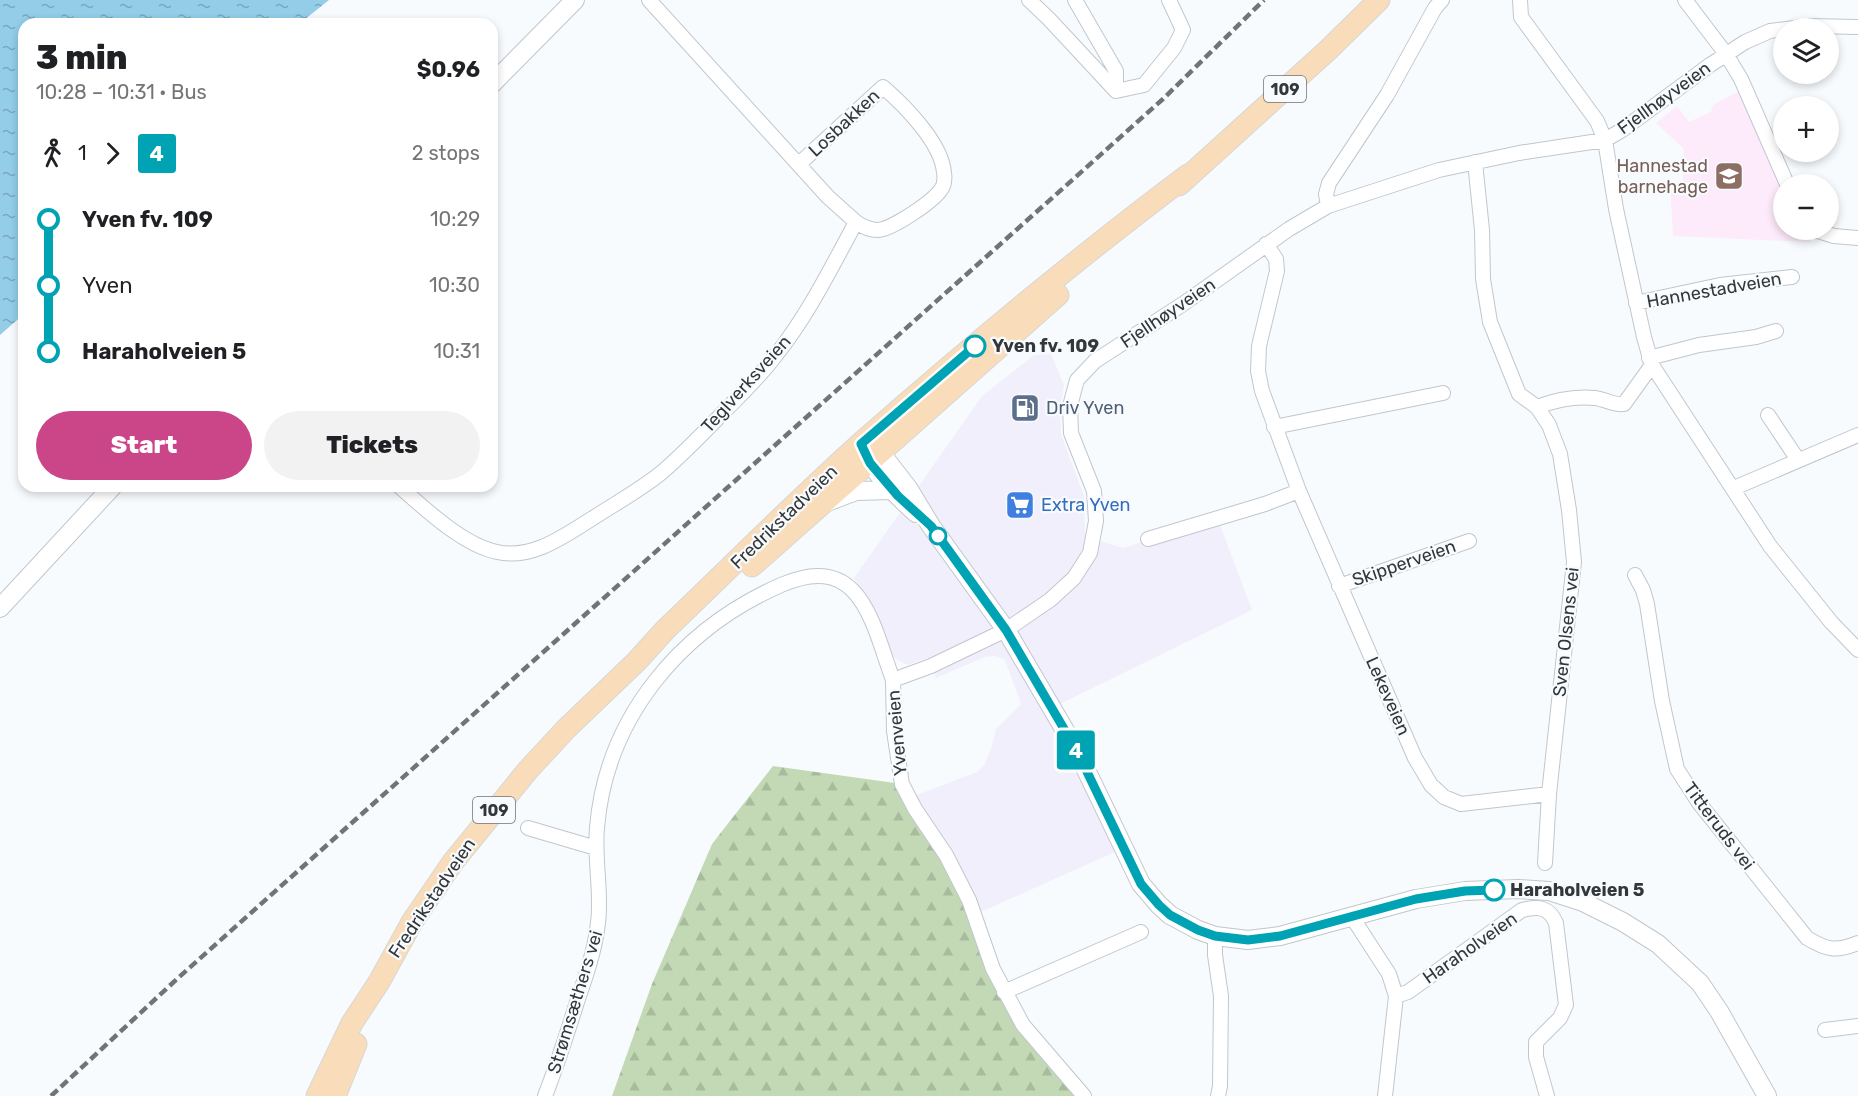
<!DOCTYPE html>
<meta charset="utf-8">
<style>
:root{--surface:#fff;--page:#f2f2f2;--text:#202124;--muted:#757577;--accent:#cb4689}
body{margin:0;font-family:Rubik,sans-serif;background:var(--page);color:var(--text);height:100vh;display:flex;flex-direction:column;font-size:22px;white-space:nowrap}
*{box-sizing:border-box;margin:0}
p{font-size:20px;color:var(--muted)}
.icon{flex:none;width:33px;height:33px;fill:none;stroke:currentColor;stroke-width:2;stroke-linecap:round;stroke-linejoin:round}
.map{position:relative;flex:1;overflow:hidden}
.drawer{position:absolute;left:18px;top:18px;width:480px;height:474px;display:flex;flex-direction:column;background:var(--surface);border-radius:18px;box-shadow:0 3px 9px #0003}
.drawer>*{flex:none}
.badge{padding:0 12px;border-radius:4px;font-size:21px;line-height:39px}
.fabs{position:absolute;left:1773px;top:18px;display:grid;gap:12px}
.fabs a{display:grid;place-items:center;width:66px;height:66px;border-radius:50%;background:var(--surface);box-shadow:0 3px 9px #0003;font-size:30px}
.map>.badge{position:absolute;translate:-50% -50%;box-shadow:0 0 0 3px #fff}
.legs{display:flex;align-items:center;gap:9px;height:66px;padding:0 18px;font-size:20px}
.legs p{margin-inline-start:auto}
.overview{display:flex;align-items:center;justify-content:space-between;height:102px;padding:0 18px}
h1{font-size:33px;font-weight:800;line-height:45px}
.primary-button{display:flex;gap:12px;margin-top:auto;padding:12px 18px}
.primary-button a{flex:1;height:69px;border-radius:36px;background:var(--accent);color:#fff;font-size:24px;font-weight:800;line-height:69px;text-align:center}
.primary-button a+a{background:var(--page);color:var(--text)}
ul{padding:0 18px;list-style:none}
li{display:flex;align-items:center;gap:21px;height:66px;font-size:22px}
li i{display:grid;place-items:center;width:9px;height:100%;margin:0 8px;background:currentColor}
li i::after{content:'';width:15px;height:15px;margin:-8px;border:4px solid;border-radius:50%;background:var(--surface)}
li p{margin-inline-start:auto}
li:first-child i{background:linear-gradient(#0000 50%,currentColor 0)}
li:last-child i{background:linear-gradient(currentColor 50%,#0000 0)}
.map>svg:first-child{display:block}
.commercial{fill:#f2effc}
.education{fill:#fdeafb}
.forest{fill:url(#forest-firs)}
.water{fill:url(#water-ripples)}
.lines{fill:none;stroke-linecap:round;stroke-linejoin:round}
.street-casing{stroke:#bfc7ce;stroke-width:16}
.secondary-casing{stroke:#bfc7ce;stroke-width:20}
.primary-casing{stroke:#d6d7d7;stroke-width:23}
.street{stroke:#fff;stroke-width:14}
.secondary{stroke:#fff;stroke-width:18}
.primary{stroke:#f9ddbb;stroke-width:21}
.rail{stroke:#717476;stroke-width:4.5;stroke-dasharray:9 4.5;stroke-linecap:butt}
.line-1-casing{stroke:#fff;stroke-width:14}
.line-1{stroke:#00a3b4;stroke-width:9}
.stop-1-dot{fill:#fff;stroke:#00a3b4;stroke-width:3}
.labels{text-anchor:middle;stroke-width:4.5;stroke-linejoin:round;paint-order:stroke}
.shield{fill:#f8fbfe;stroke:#6f7274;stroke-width:1.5}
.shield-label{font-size:16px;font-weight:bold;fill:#343739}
.street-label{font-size:18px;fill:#343739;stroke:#f8fbfe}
.education-label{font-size:18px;fill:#785e54;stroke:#f8fbfe;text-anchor:end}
.stop-label{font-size:18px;font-weight:bold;fill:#343739;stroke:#f8fbfe;text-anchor:start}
.service-label{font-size:18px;fill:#4e5e75;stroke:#f8fbfe;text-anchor:start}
.shop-label{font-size:18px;fill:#366cbe;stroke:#f8fbfe;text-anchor:start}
</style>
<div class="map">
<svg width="1858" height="1096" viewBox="0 0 1858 1096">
<defs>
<pattern id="forest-firs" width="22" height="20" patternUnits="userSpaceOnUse" patternTransform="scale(1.5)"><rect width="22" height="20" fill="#c3d9b5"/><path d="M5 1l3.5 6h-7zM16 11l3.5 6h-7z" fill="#a8bb9c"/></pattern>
<pattern id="water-ripples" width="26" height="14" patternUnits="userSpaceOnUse" patternTransform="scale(1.5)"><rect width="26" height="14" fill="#93cde7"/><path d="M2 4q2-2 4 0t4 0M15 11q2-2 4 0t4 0" fill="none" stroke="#79a7bc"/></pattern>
</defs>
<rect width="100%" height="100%" fill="#f8fbfe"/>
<path class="commercial" d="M1051,354l13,31 -4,22 1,27 23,62 1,40 38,12 94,-31 35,93 -200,98 72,140 -150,67 -65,-117 68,-26 7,-7 7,-16 5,-20 25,-25 -16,-44 -10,-4 -10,1 -49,21 -8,-20 -21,7 -16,-9 -21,-52 -16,-26 128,-182 52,-41z"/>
<path class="education" d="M1739,91l44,102 1,37h17l10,7 -1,5 -137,-6 -3,-53 13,-2 1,-32 -28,-26 21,-17 12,16 22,-10 2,-7z"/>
<path class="forest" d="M773,766l129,18 44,71 58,137 81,104h-473l40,-112 60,-140z"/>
<path class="water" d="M0,0h329l-30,24h-275v290l-24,21z"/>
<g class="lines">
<g class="street-casing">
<path id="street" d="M1029,0l20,19 67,72 28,-6 30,-37 9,-18 -14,-30
M1075,0l41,71v20
M1520,0l1,17 76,104 8,19 11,69 28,128 8,28 118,181 61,76 27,28
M1685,0l41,54 15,25 46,105
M1475,162l7,68 1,49 7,43 29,72 18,13 12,18 11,29 9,56 5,52 -25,232 -4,69
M799,164l84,-77c21,18 59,56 61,86 1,3 0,11 -1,13 -6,14 -51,43 -65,44 -9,0 -15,-3 -22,-8
M1328,206l-2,-12 3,-11 58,-88 48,-87 7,-8
M1815,230l19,6 24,2
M1266,244l10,15 1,12 -18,75 -1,25 4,20 37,100 116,267 16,27 13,12 17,7 88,-10
M1636,303l84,-18 72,-8
M1649,358l50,-13 57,-8 20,-6
M1537,407c18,-7 39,-11 58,-9 10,1 20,8 29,6l28,-39
M1768,415l30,45
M1274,427l169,-34
M399,486c26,23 64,59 98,66 35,8 67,-16 96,-34 23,-15 47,-28 68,-45 20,-17 38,-36 56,-54 20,-21 42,-41 59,-64 32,-40 55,-87 80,-133l-28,-25 -179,-197
M1734,488l124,-53
M1148,539l117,-35 34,-13
M1635,575l8,15 4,14 15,97 15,68 22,34 108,135c20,12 29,14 51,5
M1339,586l130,-45
M528,828l68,20
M1352,917l37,57 7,22 -11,100
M1215,936v19l6,41 -1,90 -2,10
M1004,992l137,-60
M1396,996l12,-4 114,-82c17,-4 27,-3 34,13l10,82 -6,13 -24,24v15l11,39
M1825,1030l33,-4
M545,1096c12,-31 22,-62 32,-94 9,-26 18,-52 21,-79 4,-32 -4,-63 -1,-95 9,-111 84,-199 184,-243 80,-35 91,38 112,95
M1084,1096l-61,-71 -30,-56 -24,-69 -23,-45 -31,-46 -13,-25 -8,-53 -1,-51 38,-14 75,-36 44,-30 24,-22 16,-25 6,-32 -2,-30 -23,-58 -1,-27 7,-26 18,-19 88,-57 106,-75 39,-23 111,-36 80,-17 86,-13 17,-10 88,-65 35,-23 25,-11 40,-5 48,1"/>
</g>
<g class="secondary-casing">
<path id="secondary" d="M492,84l83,-84
M869,447l12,6 27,35 23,38 75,104 71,121 64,133 18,21 11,10 28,15 17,6 33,4 32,-4 136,-37 49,-8 53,-2 31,2 34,11 40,20 35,22 42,39 19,28 48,85
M863,449c12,26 32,45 53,64
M827,502l29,-11 36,-1
M0,608l113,-122"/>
</g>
<g class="primary-casing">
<path id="primary" d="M1179,185l148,-134 52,-51
M752,566l306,-271
M317,1096l35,-73 27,-41 33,-60 41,-60 75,-92 38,-41 71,-68 28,-31c66,-63 130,-128 197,-188 106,-93 214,-183 326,-267
M335,1096l21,-52"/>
</g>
<use href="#street" class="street"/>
<use href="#secondary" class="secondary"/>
<use href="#primary" class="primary"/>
<path class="rail" d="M51,1096l127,-118 985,-879 101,-99"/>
</g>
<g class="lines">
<g class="line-1-casing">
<path id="line-1" d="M975,346l-114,98 9,19 28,33 33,30 75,104 71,121 64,133 18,21 11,10 28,15 17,6 33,4 32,-4 136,-37 49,-8 29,-1"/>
</g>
<use href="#line-1" class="line-1"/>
</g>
<defs>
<g id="school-square" transform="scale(1.5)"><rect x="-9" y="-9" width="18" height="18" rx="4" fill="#8d6e63" stroke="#f8fbfe"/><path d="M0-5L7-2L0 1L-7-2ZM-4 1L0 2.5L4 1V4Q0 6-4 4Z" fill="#fff"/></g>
<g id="fuel-square" transform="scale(1.5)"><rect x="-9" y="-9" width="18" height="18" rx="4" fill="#5c6f8a" stroke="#f8fbfe"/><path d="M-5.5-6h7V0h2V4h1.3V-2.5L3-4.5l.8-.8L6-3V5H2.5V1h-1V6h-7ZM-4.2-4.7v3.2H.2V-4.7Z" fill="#fff"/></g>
<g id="supermarket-square" transform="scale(1.5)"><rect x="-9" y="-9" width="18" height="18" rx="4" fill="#3f7fe0" stroke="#f8fbfe"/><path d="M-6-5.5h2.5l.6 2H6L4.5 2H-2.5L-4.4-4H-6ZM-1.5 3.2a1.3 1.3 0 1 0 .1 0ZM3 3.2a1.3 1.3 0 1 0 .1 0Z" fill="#fff"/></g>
</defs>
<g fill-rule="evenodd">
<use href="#school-square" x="1729" y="176"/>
<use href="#fuel-square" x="1025" y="408"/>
<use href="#supermarket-square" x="1020" y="505"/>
</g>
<g class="stop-1-dot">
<circle cx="975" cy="346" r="10"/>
<circle cx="938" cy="536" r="8"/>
<circle cx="1494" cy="890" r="10"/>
</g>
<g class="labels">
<g class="shield">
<rect x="1264" y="76" width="42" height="26" rx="4.5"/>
<rect x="473" y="797" width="42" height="26" rx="4.5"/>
</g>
<g class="shield-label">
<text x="1285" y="95">109</text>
<text x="494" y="816">109</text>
</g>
<g class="street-label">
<text transform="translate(1664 98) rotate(-36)" y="6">Fjellhøyveien</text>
<text transform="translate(844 123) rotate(-43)" y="6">Losbakken</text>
<text transform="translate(1714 290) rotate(-10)" y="6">Hannestadveien</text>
<text transform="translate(1168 313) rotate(-34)" y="6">Fjellhøyveien</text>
<text transform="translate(746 384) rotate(-48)" y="6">Teglverksveien</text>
<text transform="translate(784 517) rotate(-44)" y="6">Fredrikstadveien</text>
<text transform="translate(1404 563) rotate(-19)" y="6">Skipperveien</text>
<text transform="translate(1566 632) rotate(-84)" y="6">Sven Olsens vei</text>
<text transform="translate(1388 696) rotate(66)" y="6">Lekeveien</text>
<text transform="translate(897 733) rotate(-95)" y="6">Yvenveien</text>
<text transform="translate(1719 826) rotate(53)" y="6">Titteruds vei</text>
<text transform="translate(432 898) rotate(-56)" y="6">Fredrikstadveien</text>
<text transform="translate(1470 948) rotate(-35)" y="6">Haraholveien</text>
<text transform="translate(575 1002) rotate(-73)" y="6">Strømsæthers vei</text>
</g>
<g class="education-label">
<text x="1708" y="172">Hannestad<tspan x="1708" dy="21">barnehage</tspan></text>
</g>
<g class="stop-label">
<text x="992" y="352">Yven fv. 109</text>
<text x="1510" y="896">Haraholveien 5</text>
</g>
<g class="service-label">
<text x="1046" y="414">Driv Yven</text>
</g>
<g class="shop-label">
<text x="1041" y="511">Extra Yven</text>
</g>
</g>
</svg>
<div class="fabs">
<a><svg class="icon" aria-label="layers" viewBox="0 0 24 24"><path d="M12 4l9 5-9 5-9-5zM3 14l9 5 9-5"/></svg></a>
<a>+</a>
<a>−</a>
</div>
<b class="badge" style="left:1076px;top:750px;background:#00a3b4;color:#fff">4</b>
<section class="drawer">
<div class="overview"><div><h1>3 min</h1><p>10:28 – 10:31 · Bus</p></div><b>$0.96</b></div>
<div class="legs"><svg class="icon" aria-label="walk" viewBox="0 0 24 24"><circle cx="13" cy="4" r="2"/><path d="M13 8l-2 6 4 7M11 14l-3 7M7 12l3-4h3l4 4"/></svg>1<svg class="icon" aria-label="forward" viewBox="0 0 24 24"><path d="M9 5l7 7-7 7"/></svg><b class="badge" style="background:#00a3b4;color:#fff">4</b><p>2 stops</p></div>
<ul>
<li><i style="color:#00a3b4"></i><b>Yven fv. 109</b><p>10:29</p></li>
<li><i style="color:#00a3b4"></i><span>Yven</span><p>10:30</p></li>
<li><i style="color:#00a3b4"></i><b>Haraholveien 5</b><p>10:31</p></li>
</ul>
<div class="primary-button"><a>Start</a><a>Tickets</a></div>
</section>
</div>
